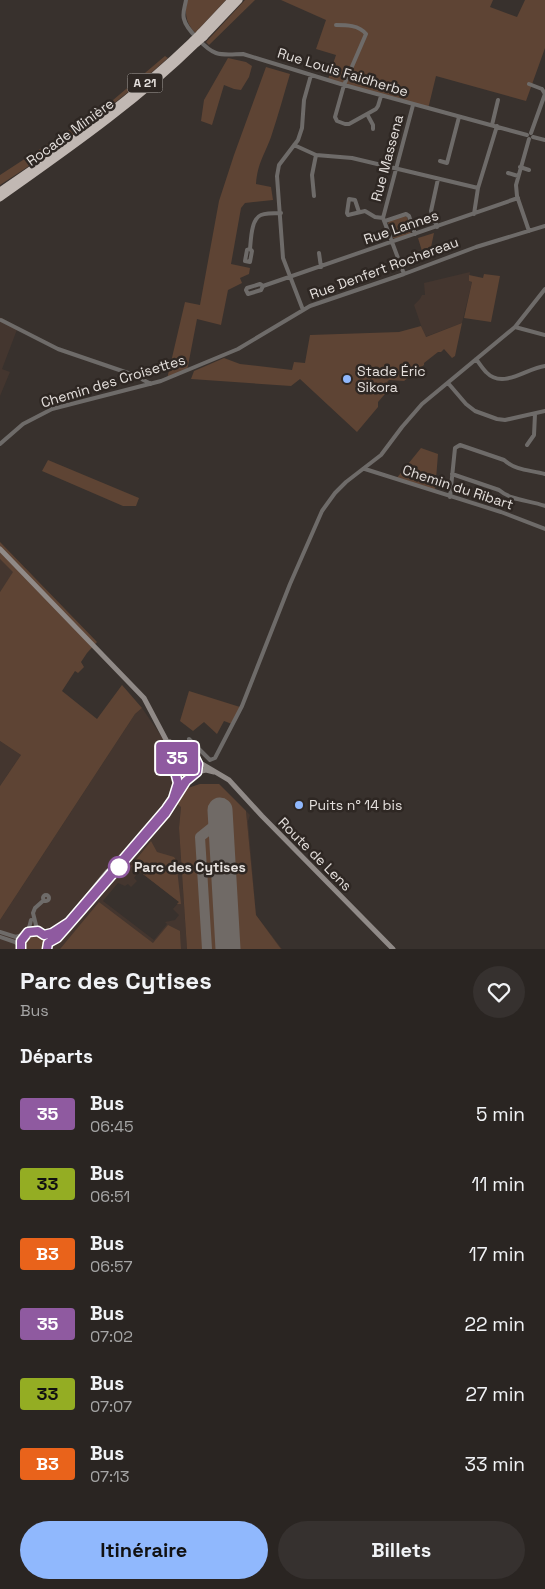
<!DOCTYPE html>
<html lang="fr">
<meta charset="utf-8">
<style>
:root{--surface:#2a2522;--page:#36312f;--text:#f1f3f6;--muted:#a5a5a5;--accent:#90b8fd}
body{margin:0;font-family:"Space Grotesk",sans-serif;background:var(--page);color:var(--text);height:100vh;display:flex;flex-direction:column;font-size:19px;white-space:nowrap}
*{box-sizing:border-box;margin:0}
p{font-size:16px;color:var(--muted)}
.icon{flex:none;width:28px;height:28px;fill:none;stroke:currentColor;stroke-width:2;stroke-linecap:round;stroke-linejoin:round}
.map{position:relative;height:949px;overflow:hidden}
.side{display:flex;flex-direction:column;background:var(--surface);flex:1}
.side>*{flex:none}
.badge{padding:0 10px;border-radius:4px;font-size:18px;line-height:32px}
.map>.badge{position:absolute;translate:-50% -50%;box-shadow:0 0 0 2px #fff}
h2{padding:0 20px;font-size:19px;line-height:45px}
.round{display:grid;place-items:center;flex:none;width:52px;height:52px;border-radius:26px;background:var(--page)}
.headline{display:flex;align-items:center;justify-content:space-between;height:85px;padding:0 20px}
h1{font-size:24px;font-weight:700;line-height:38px}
.button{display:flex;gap:10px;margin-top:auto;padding:10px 20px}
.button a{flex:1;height:58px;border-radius:30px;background:var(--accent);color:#111;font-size:20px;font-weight:700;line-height:58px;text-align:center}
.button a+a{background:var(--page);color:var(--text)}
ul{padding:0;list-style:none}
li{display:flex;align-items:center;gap:15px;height:70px;padding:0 20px}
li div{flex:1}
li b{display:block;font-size:19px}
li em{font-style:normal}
li .badge{min-width:55px;font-weight:700;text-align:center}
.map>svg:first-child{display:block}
.built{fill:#44362f;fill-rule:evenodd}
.green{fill:#5e4434}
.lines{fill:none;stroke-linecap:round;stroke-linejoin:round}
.taxiway{stroke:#706a66;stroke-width:10}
.runway{stroke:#706a66;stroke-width:25}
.street{stroke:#6e6b69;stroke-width:4}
.secondary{stroke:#908a87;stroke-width:5}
.highway{stroke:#c1b8b3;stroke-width:7}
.highway-bridge{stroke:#c1b8b3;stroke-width:7}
.line-casing{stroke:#fff;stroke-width:11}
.line{stroke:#8f5aa0;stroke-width:8}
.poi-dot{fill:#90b8fd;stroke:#2e2723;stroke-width:2}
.stop-dot{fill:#fff;stroke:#8f5aa0;stroke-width:2.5}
.labels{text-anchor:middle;stroke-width:5;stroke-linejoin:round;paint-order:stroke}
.shield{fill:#2e2723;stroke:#ada8a4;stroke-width:1}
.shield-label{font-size:12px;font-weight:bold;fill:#e4dfdc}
.street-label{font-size:14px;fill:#e4dfdc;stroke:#2e2723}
.poi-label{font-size:14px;fill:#e4dfdc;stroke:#2e2723;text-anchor:start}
.stop-label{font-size:14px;font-weight:bold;fill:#e4dfdc;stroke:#2e2723;text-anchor:start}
</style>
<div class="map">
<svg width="545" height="949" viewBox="0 0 545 949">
<rect width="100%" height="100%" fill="#38312d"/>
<path class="built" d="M470,272l-1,9 3,1 -10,41 -37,14 -11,-32 6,-6 2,-4h3l-1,-12z
M0,317l18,10 -16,42 8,3 -10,24z
M0,559l14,13 -14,20z
M142,708l44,64 2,16 12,-4h19l31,31 -2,6 8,94 26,34h-1l-25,-34 -10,-104 -65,-4 -2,21 8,121h-6l-1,-18 -26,13 -54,-41 -40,46h-60v-29l135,-206zM139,871l40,31 -6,7 6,6 -4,5 -10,2 2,2 -13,16 -51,-39 15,-18 7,3 3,-2 3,3 6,-6 -3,-3z
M0,741l21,14 -21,31z"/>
<path class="green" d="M187,0h39l-31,33c-10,-12 -10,-19 -8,-33z
M245,0h10l-46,45 -3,-3z
M281,0h212l-3,7 27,10 8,-17h20v48l-19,53 -90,-25 -8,33 -100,-30 8,-24 -20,-6 10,-29z
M165,56l3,2c-53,47 -108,89 -168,127v-10l106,-69z
M228,58l18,4 6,4 -3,11 -8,13 -7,-1 -10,-4 -12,40 -11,-4 3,-21z
M266,67l24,7c-6,20 -12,42 -19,63 -7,19 -13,25 -15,47l15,3 2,13 -28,3 -4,5 -10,56 19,4 -1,6 -9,4 2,5 -14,7 -7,35 -24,-6 -10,52 -20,8 18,-77 15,3 19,-104 15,-46z
M404,216l3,1 4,14 -1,3 -14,5 -3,-1v-1l3,-2 -5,-11h-3l1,-3z
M434,233l-4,19 -8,-1 -4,-13z
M484,274l16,2 -9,46 -27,-4 8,-36 -3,-1v-6l14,3z
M462,323l-7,33 -3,2 -8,-9 -3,3h-3l-14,11v2l-20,16 -15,-1 -2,2 5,4 -14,16v5l-21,25 -57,-53 -9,7 -100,-7 3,-8 30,-13 16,6 52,6 2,-8 11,1 5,-28 89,-3 22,-6 5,11z
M421,448l17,6 -3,38 -39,-13z
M48,460l91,38 -3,8h-13l-81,-35z
M0,542l97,100 -10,11 -6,9 3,5 -6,6 -3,-2 -13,20 35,28 25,-34 20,23 -7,6 -135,206v-134l21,-31 -21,-14v-149l13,-20 -13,-13z
M189,691l51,16 -8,17 -8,-3 -7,13 -13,-12 -11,9 -13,-10z
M200,784h19l27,27 10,104 25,34h-94l-8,-121 2,-21 -4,-4 11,-15z
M151,841l6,11 17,5 2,3 5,44h-4l2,-2 -40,-31 -2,2 -6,-7z
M99,902l54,41 15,-18 12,6 1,18h-121z
M34,933c10,2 12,8 11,16h-21l1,-10z"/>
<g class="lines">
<path class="taxiway" d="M207,949l-7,-112 20,-16"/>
<path class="runway" d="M220,810l8,139"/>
<path class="street" d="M186,0c-1,7 -4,13 -2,19 2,10 23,31 32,34 9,3 19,1 27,1l101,31 183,50
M336,25c10,0 23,0 30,9l-22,51 -9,32 2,4 8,3h4l27,-15 2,-3 3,-10
M529,84l13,5
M367,114l6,11v4
M492,125l6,-25
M531,133l14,-39 -3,-5
M533,137l12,3
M294,145l22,10 36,3 126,30
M440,161l7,2 12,-46
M520,167l9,3
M508,173l10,3
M314,196l-2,-21 4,-20
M359,212l-4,-12 -6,-1 -2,14 1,2 17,-4 10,6 8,1
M474,214l4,-26 19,-62
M385,221l21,-7 3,2 6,18
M437,227l-6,-16 7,-32
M529,231l-12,-35 -1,-11 13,-46
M250,249l2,2 -2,11 -5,-1 2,-11 3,-1c1,-9 1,-30 11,-34 5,-2 14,-2 20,-2
M319,253l2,14
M404,274l-21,-56 30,-113
M263,286l-2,4 -13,4 -2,-4 1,-2 13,-4 3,2 255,-88
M303,310l-20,-52 -6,-82 2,-11 19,-25 4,-12 2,-28 7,-25
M1,320l57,29 76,26 17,9
M515,327l30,8
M476,359c3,4 6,9 10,13 17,18 40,-4 59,-6
M448,383l18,21 9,7 22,8 8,1 40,-9
M0,444l23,-20 29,-15 109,-28 77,-32 72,-43 94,-32 72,-27 69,-21
M527,445l7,-10 1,-21
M365,469l136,43 44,17
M452,474l47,16c13,11 30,10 46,16
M450,497l5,-49 5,-3 44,15c12,11 27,10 41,14
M189,739l21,21 5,-2 27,-52 48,-122 32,-73 13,-18 11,-11 35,-27 21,-28 20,-23 93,-77 30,-38
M43 898a3 3 0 1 1 6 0a3 3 0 1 1-6 0Z
M0,932l16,5 9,-3
M28,932l3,-12
M41,932l-4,-3 -4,-16 2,-5 9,-8
M0,937l15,5 6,5"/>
<path class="secondary" d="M0,549l144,149 29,55 1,15 4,10 -3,13 -17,26 -40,46 -11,9 -44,54 -11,7 -8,2
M197,761l32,19 33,36 131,133
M197,772l9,-2 8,2
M48,943l9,-5 9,-9 92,-106 13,-17 15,-25 11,-9 1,-8 -4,-8 -10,-2 -14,-12
M21,949c-4,-24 30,-24 26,0"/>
<path class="highway" d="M200,33l31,-33
M204,37l35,-37
M0,191c68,-46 134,-94 193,-151
M0,198c69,-49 137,-96 197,-155"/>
<path class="highway-bridge" d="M193,40l7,-7
M197,43l7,-6"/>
</g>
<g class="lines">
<g class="line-casing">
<path id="line" d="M21,949v-8l7,-9 10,-1 6,4 8,-2 17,-11 97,-113 7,-10 5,-16 -4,-15 2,-9 8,-5 10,2 4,8 -1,8 -11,9 -21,33 -99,114 -9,10 -9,5 -1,6"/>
</g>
<use href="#line" class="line"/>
</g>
<g class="poi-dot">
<circle cx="347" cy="379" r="5"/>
<circle cx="299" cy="805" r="5"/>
</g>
<circle class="stop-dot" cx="119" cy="867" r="10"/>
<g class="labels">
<rect class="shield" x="127.5" y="73.5" width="35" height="19" rx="4"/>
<g class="shield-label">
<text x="145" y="87">A 21</text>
</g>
<g class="street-label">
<text transform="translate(343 72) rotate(17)" y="5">Rue Louis Faidherbe</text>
<text transform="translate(70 132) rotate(-36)" y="5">Rocade Minière</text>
<text transform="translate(387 158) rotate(-75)" y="5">Rue Massena</text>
<text transform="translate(401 227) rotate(-19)" y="5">Rue Lannes</text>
<text transform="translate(384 268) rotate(-20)" y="5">Rue Denfert Rochereau</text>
<text transform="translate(113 381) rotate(-17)" y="5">Chemin des Croisettes</text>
<text transform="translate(458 487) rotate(18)" y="5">Chemin du Ribart</text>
<text transform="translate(315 854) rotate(45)" y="5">Route de Lens</text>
</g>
<g class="poi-label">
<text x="357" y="376">Stade Éric<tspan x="357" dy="16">Sikora</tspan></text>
<text x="309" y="810">Puits n° 14 bis</text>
</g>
<g class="stop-label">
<text x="134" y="872">Parc des Cytises</text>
</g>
</g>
</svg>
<b class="badge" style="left:177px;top:758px;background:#8f5aa0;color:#fff">35</b>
</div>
<section class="side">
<div class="headline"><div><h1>Parc des Cytises</h1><p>Bus</p></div><a class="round"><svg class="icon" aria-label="heart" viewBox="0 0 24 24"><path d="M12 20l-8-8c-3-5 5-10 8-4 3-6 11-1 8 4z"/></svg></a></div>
<h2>Départs</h2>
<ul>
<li><span class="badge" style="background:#8f5aa0;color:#fff">35</span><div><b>Bus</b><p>06:45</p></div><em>5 min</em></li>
<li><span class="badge" style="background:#94ad23;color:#111">33</span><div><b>Bus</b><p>06:51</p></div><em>11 min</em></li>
<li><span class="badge" style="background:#e9631b;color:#fff">B3</span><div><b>Bus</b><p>06:57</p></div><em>17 min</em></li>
<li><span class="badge" style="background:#8f5aa0;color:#fff">35</span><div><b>Bus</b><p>07:02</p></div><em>22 min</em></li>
<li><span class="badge" style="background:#94ad23;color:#111">33</span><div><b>Bus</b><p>07:07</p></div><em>27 min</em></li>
<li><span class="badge" style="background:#e9631b;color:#fff">B3</span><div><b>Bus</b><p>07:13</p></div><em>33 min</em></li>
</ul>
<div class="button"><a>Itinéraire</a><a>Billets</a></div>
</section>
